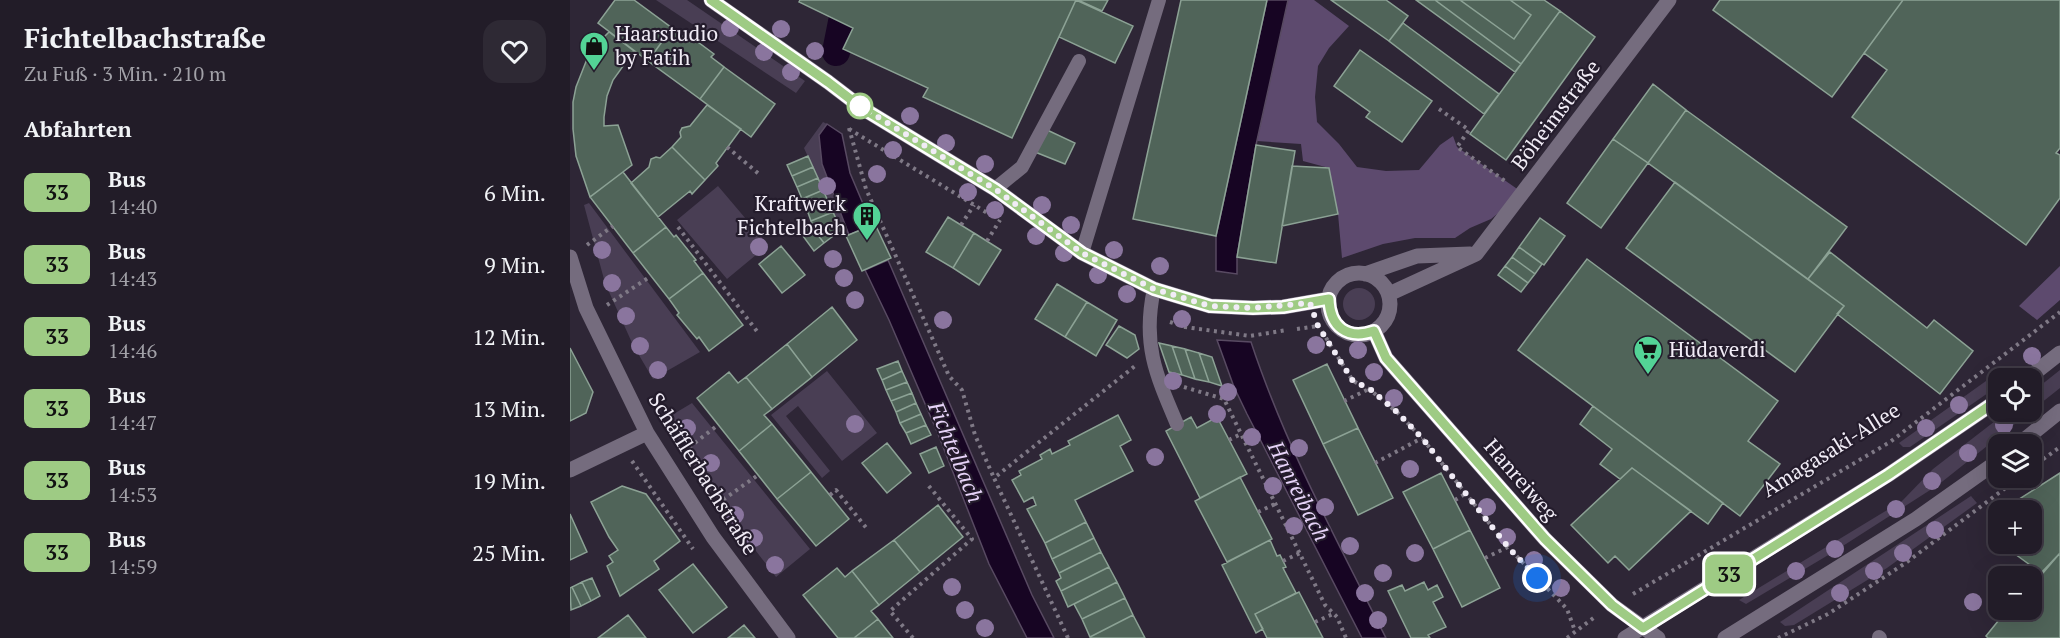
<!DOCTYPE html>
<html lang="de">
<meta charset="utf-8">
<style>
:root{--surface:#221c28;--page:#2e2934;--text:#f1f3f6;--muted:#a2a1a8;--line:#3f3a45}
body{margin:0;font-family:"PT Serif",serif;background:var(--page);color:var(--text);height:100vh;display:flex;flex-direction:column;font-size:22px;white-space:nowrap}
*{box-sizing:border-box;margin:0}
p{font-size:20px;color:var(--muted)}
.icon{flex:none;width:33px;height:33px;fill:none;stroke:currentColor;stroke-width:2;stroke-linecap:round;stroke-linejoin:round}
.map{position:relative;flex:1;overflow:hidden}
.details{display:flex;flex-direction:column;background:var(--surface);width:570px}
.details>*{flex:none}
.badge{padding:0 12px;border-radius:9px;font-size:21px;line-height:39px}
.controls{position:absolute;left:1418px;top:368px;display:grid;gap:12px}
.controls a{display:grid;place-items:center;width:54px;height:54px;border-radius:12px;background:var(--surface);box-shadow:0 6px 24px #0002,0 0 0 2px var(--line);font-size:30px}
.you{position:absolute;width:30px;height:30px;margin:-15px;border:4px solid #fff;border-radius:50%;background:#1a73e8;box-shadow:0 0 0 9px #1a73e833}
.map>.badge{position:absolute;translate:-50% -50%;box-shadow:0 0 0 3px #fff}
h2{padding:0 24px;font-size:22px;line-height:54px}
.round{display:grid;place-items:center;flex:none;width:63px;height:63px;border-radius:18px;background:var(--page)}
.overview{display:flex;align-items:center;justify-content:space-between;height:102px;padding:0 24px}
h1{font-size:28px;font-weight:700;line-height:45px}
ul{padding:0;list-style:none}
li{display:flex;align-items:center;gap:18px;height:72px;padding:0 24px}
li div{flex:1}
li b{display:block;font-size:22px}
li em{font-style:normal}
li .badge{min-width:66px;font-weight:700;text-align:center}
main{display:flex;flex:1;min-height:0}
.map>svg:first-child{display:block}
.green{fill:#493e54}
.forest{fill:#5d4a6e}
.water{fill:#170523;stroke:#584a62;stroke-width:1.5}
.lines{fill:none;stroke-linecap:round;stroke-linejoin:round}
.canal{stroke:#170523;stroke-width:28}
.building{fill:#506459;stroke:#8ca295;stroke-width:1.5}
.path{stroke:#7f7986;stroke-width:4;stroke-dasharray:3 4.5;stroke-linecap:butt}
.lane{stroke:#756c7e;stroke-width:14}
.street{stroke:#756c7e;stroke-width:15}
.secondary{stroke:#756c7e;stroke-width:15}
.tree{fill:#8a759e}
.line-casing{stroke:#fff;stroke-width:14}
.line{stroke:#9ecb84;stroke-width:9}
.walk{stroke:#f1ecf6;stroke-width:6;stroke-dasharray:0 10.8}
.stop-dot{fill:#fff;stroke:#9ecb84;stroke-width:3}
.labels{text-anchor:middle;stroke-width:4.5;stroke-linejoin:round;paint-order:stroke}
.poi-label{font-size:21px;fill:#f1ecf6;stroke:#241c2c;text-anchor:start}
.street-label{font-size:21px;fill:#f1ecf6;stroke:#241c2c}
.water-label{font-size:22px;font-style:italic;fill:#e6d3f8;stroke:#241c2c}
</style>
<main>
<section class="details">
<div class="overview"><div><h1>Fichtelbachstraße</h1><p>Zu Fuß · 3 Min. · 210 m</p></div><a class="round"><svg class="icon" aria-label="heart" viewBox="0 0 24 24"><path d="M12 20l-8-8c-3-5 5-10 8-4 3-6 11-1 8 4z"/></svg></a></div>
<h2>Abfahrten</h2>
<ul>
<li><span class="badge" style="background:#9ecb84;color:#111">33</span><div><b>Bus</b><p>14:40</p></div><em>6 Min.</em></li>
<li><span class="badge" style="background:#9ecb84;color:#111">33</span><div><b>Bus</b><p>14:43</p></div><em>9 Min.</em></li>
<li><span class="badge" style="background:#9ecb84;color:#111">33</span><div><b>Bus</b><p>14:46</p></div><em>12 Min.</em></li>
<li><span class="badge" style="background:#9ecb84;color:#111">33</span><div><b>Bus</b><p>14:47</p></div><em>13 Min.</em></li>
<li><span class="badge" style="background:#9ecb84;color:#111">33</span><div><b>Bus</b><p>14:53</p></div><em>19 Min.</em></li>
<li><span class="badge" style="background:#9ecb84;color:#111">33</span><div><b>Bus</b><p>14:59</p></div><em>25 Min.</em></li>
</ul>
</section>
<div class="map">
<svg width="1490" height="638" viewBox="0 0 1490 638">
<rect width="100%" height="100%" fill="#2e2636"/>
<path class="green" d="M86,0h31l118,81 -9,12z
M253,122l4,2 -8,11 3,29 27,71 -8,-5 -37,-82z
M148,186l50,59 -41,34 -50,-59z
M19,203l111,149 -47,27 -20,-34 -28,-62 -21,-78z
M773 304a16 16 0 1 1 32 0a16 16 0 1 1-32 0Z
M1490,370v18l-122,97 -103,66 -89,53 -7,-4 163,-99 31,-32 75,-58h23v-18z
M257,371l50,62 -35,28 -44,-55 -12,10 44,55 -8,7 -51,-63z
M1416,381l4,6 -2,6 -78,54h-7l-4,-4z
M122,403l118,146 -34,28c-39,-51 -80,-101 -109,-159z
M1401,496l6,7 -90,65 -93,57 -9,1 -5,-4z"/>
<path class="forest" d="M718,0h26l35,26 -20,22 -11,18 -3,31 2,25 22,22 18,23 29,4 33,-1 21,-25 13,-9 4,11 66,46 -32,26 -21,9 -15,10h-40l-32,6 -41,14 -4,-44 -9,-46 -26,-7 -2,-17 -44,-3z
M1490,266v34l-23,20 -18,-14z"/>
<path class="water" d="M697,0h21l-32,145 -19,112v17l-21,-3v-35z
M257,124l15,10 8,39 22,52 -23,10 -27,-71 -3,-29z
M318,260l144,335 22,43h-27l-38,-74 -51,-130 -49,-114 -24,-50z
M647,340l34,2c34,103 86,199 135,296h-24l-115,-224 -13,-27z"/>
<g class="lines">
<path class="canal" d="M266,52l6,-30"/>
</g>
<path class="building" d="M45,0h19l38,28 -24,33 -50,-38z
M230,0h276l-64,138 -89,-41 5,-9 -85,-39 10,-21 -54,-26z
M506,0l57,26 -18,37 -56,-26z
M508,0h30l-6,11z
M611,0h86l-51,236 -83,-17z
M761,0h55l22,16 -19,25z
M846,0h19l86,64 -6,8z
M865,0h109l16,11 -39,53z
M890,0h50l21,15 -17,24z
M1150,0h183l-71,97 -119,-87z
M1333,0h157v148l-4,5 4,2v43l-34,47 -174,-128 35,-47 -23,-17z
M990,11l35,26 -89,123 -36,-26z
M833,23l96,71 -15,20 -95,-73z
M102,28l17,13 2,-4 23,17 -3,3 13,10 -24,32 -52,-38z
M39,32l25,19 -21,29 -6,16 -3,21v9l14,-1 14,40 -42,32 -14,-41 -3,-27v-27l3,-15 11,-28 10,-15z
M790,50l72,51 -30,41 -36,-25 4,-5 -36,-26z
M154,67l51,37 -24,33 -51,-38z
M1083,84l33,26 -38,53 -35,-24z
M137,105l34,24 -25,34 2,3 -13,14 -33,-33 9,-10 -1,-5 2,-4 8,-2z
M1116,110l161,117 -39,52 -160,-116z
M475,129l30,14 -10,21 -30,-12z
M1043,139l35,24 -47,65 -34,-25z
M686,145l39,6 -19,112 -39,-6z
M102,147l33,33 -13,14 -2,-3 -32,26 -27,-34 18,-16 2,-8 5,-2 4,1z
M238,156l5,11 -21,9 -5,-11z
M722,166l37,2 9,46 -56,12z
M243,167l5,11 -21,9 -5,-11z
M53,172l43,55 -33,26 -43,-56z
M248,178l5,12 -21,9 -5,-12z
M1105,182l169,124 -49,66 -169,-124z
M253,190l5,11 -21,9 -5,-11z
M258,201l5,11 -22,9 -4,-11z
M263,212l8,18 -17,13 -14,-18 2,-2 -1,-2z
M378,217l26,16 -21,35 -27,-16z
M970,218l25,18 -21,29 -25,-18z
M305,224l16,34 -29,13 -16,-35z
M240,225l14,18 -10,8 -14,-19z
M96,227l8,10 2,-2 20,25 -2,1 9,12 -34,26 -36,-46z
M404,233l27,17 -22,35 -26,-17z
M211,246l24,29 -23,18 -23,-29z
M949,247l23,17 -7,10 -23,-17z
M1260,252l97,76 7,-8 39,31 -33,43 -103,-80 7,-8 -36,-27z
M942,257l23,17 -7,9 -23,-17z
M1017,259l191,142 -30,40 32,23 -40,52 -222,-166z
M935,266l23,17 -7,9 -23,-17z
M133,273l40,52 -34,26 -10,-14 -2,2 -20,-24 2,-2 -10,-14z
M487,284l30,18 -22,35 -30,-18z
M517,302l30,18 -21,36 -31,-19z
M262,307l25,33 -45,37 -25,-33z
M549,326l16,9 4,14 -12,9 -21,-13z
M589,343l13,3 10,29 -13,-3z
M217,344l25,33 -40,32 -26,-32z
M602,346l13,3 10,30 -13,-4z
M0,348l23,44 -7,21 -16,8z
M615,349l14,4 10,29 -14,-3z
M629,353l13,4 10,29 -13,-4z
M328,361l4,10 -20,9 -5,-11z
M757,364l31,64 -35,16 -30,-64z
M332,371l5,11 -21,8 -4,-10z
M159,372l9,11 8,-6 26,32 -8,6 8,9 -33,27 -42,-53z
M337,382l5,11 -21,8 -5,-11z
M342,393l4,10 -20,9 -5,-11z
M346,403l5,11 -21,9 -4,-11z
M1023,406l130,97 -15,21 -76,-56 -12,11 -20,-15 12,-15 -32,-25z
M351,414l5,11 -20,8 -6,-10z
M548,415l13,25 -11,6 13,25 -58,29 11,22 -41,21 -18,-34 9,-4 -3,-8 -9,5 -12,-22 9,-5 -2,-4 23,-12 -2,-4 10,-6 2,5 18,-9 -2,-4z
M621,417l6,11 20,-11 30,57 -47,24 -34,-67z
M202,424l39,48 -34,27 -38,-48z
M356,425l5,10 -20,9 -5,-11z
M788,428l35,70 -35,17 -35,-71z
M317,443l24,30 -24,20 -25,-30z
M366,447l8,19 -15,7 -9,-19z
M1062,468l59,43 -62,59 -14,-14 -7,7 -37,-38z
M241,472l38,47 -33,27 -39,-47z
M871,473l29,57 -37,19 -30,-57z
M1490,473v80l-19,20 -26,-19 -7,-11h23v-33h-29z
M670,477l32,62 -45,23 -32,-61z
M52,486l24,8 34,47 -26,20 5,8 -39,27 -13,-30 6,-4 -4,-6 9,-6 -9,-13 -18,-35z
M368,505l25,32 -43,35 -26,-32z
M0,514l17,38 -17,8z
M516,522l8,16 -42,21 -7,-16z
M900,530l30,58 -38,19 -29,-58z
M524,538l7,14 -42,21 -7,-14z
M324,540l26,32 -41,33 -27,-34z
M700,540l7,16 3,-1 6,12 -3,1 13,25 -41,21 8,15 -7,4 -34,-68z
M531,552l8,15 -48,24 -5,-10 5,-3 -2,-5z
M1490,553v85h-72l-2,-2 21,-26 4,3 3,-4h17v-22z
M123,564l34,43 -34,26 -34,-43z
M539,567l8,15 -49,25 -7,-16z
M267,568l8,9 7,-6 27,34 -8,6 7,8 -24,19h-16l-35,-43z
M22,578l8,18 -9,5 -9,-19z
M12,582l9,19 -10,5 -9,-19z
M547,582l8,16 -43,21 -8,-15z
M854,582l4,8 9,-5 6,12 -10,5 13,25 -18,8 2,3h-19l-23,-47 14,-6 3,6z
M2,587l9,19 -10,4 -1,-22z
M729,592l24,46h-56l-12,-24z
M555,598l8,17 -43,22 -8,-18z
M58,615l18,23h-48z
M563,615l12,23h-54l-1,-1z
M308,619l15,19h-39z
M174,625l11,13h-27z"/>
<g class="lines">
<path class="path" d="M869,109l30,21 -12,17 48,34
M279,128l17,61 83,187 13,14 13,45 19,43
M279,129l140,85
M157,147l32,27
M391,225l13,-20
M108,227l81,107
M417,241l13,-21
M17,245l26,-19
M37,305l44,-29
M600,322l15,5 65,9 37,-6
M748,325l35,56 16,8 29,24 24,25 86,109 59,62 8,22
M727,329l21,-3
M614,387l40,12 101,206 12,12 9,21
M774,401l25,-12
M659,440l12,-6
M113,452l35,-27
M62,461l61,88
M805,463l47,-25
M1461,468l29,-21
M260,495l6,-5 32,40
M885,500l10,-6
M147,504l41,-29
M688,512l17,-8
M915,558l23,-11
M713,561l17,-8
M1063,594l257,-152 170,-130
M745,622l18,-8
M343,638l-23,-27 82,-72 -44,-54
M498,638l-74,-160 141,-112
M997,638l29,-22
M1208,638l50,-24 79,-52 113,-85"/>
<path class="lane" d="M425,189l27,-22 57,-106
M512,253l77,-253
M584,289c-12,55 2,86 23,135
M1309,637l1,1"/>
<path class="street" d="M141,0l117,82 34,26 133,81 87,64 72,36 56,17 43,2 30,-1 46,-8
M0,257l16,51 61,125 66,104 75,101
M758 304a31 31 0 1 1 62 0a31 31 0 1 1-62 0Z
M795,274l52,-18 53,-2
M819,294l87,-40 193,-254
M804,331l12,27 159,181 67,66 46,33
M0,470l77,-37"/>
<path class="secondary" d="M1458,378l32,-25
M1449,444l41,-33
M1055,638l263,-163 110,-75
M1155,638l191,-119 82,-58"/>
</g>
<g class="tree">
<circle cx="160" cy="28" r="9"/>
<circle cx="211" cy="29" r="9"/>
<circle cx="245" cy="51" r="9"/>
<circle cx="194" cy="52" r="9"/>
<circle cx="221" cy="72" r="9"/>
<circle cx="340" cy="116" r="9"/>
<circle cx="376" cy="143" r="9"/>
<circle cx="323" cy="150" r="9"/>
<circle cx="415" cy="164" r="9"/>
<circle cx="307" cy="174" r="9"/>
<circle cx="257" cy="186" r="9"/>
<circle cx="398" cy="192" r="9"/>
<circle cx="472" cy="205" r="9"/>
<circle cx="425" cy="210" r="9"/>
<circle cx="501" cy="225" r="9"/>
<circle cx="466" cy="236" r="9"/>
<circle cx="189" cy="247" r="9"/>
<circle cx="32" cy="250" r="9"/>
<circle cx="544" cy="250" r="9"/>
<circle cx="494" cy="253" r="9"/>
<circle cx="263" cy="259" r="9"/>
<circle cx="590" cy="266" r="9"/>
<circle cx="528" cy="275" r="9"/>
<circle cx="274" cy="278" r="9"/>
<circle cx="42" cy="283" r="9"/>
<circle cx="557" cy="294" r="9"/>
<circle cx="285" cy="300" r="9"/>
<circle cx="56" cy="316" r="9"/>
<circle cx="612" cy="319" r="9"/>
<circle cx="373" cy="320" r="9"/>
<circle cx="746" cy="345" r="9"/>
<circle cx="70" cy="346" r="9"/>
<circle cx="788" cy="350" r="9"/>
<circle cx="1462" cy="356" r="9"/>
<circle cx="88" cy="370" r="9"/>
<circle cx="804" cy="372" r="9"/>
<circle cx="603" cy="381" r="9"/>
<circle cx="658" cy="392" r="9"/>
<circle cx="824" cy="398" r="9"/>
<circle cx="1389" cy="405" r="9"/>
<circle cx="647" cy="414" r="9"/>
<circle cx="285" cy="424" r="9"/>
<circle cx="1434" cy="425" r="9"/>
<circle cx="117" cy="428" r="9"/>
<circle cx="1356" cy="428" r="9"/>
<circle cx="682" cy="437" r="9"/>
<circle cx="729" cy="448" r="9"/>
<circle cx="1398" cy="453" r="9"/>
<circle cx="585" cy="457" r="9"/>
<circle cx="141" cy="463" r="9"/>
<circle cx="840" cy="469" r="9"/>
<circle cx="1362" cy="481" r="9"/>
<circle cx="703" cy="486" r="9"/>
<circle cx="755" cy="507" r="9"/>
<circle cx="917" cy="507" r="9"/>
<circle cx="1326" cy="509" r="9"/>
<circle cx="165" cy="515" r="9"/>
<circle cx="724" cy="526" r="9"/>
<circle cx="1365" cy="530" r="9"/>
<circle cx="937" cy="537" r="9"/>
<circle cx="184" cy="538" r="9"/>
<circle cx="780" cy="546" r="9"/>
<circle cx="1265" cy="549" r="9"/>
<circle cx="845" cy="553" r="9"/>
<circle cx="1333" cy="553" r="9"/>
<circle cx="964" cy="560" r="9"/>
<circle cx="205" cy="565" r="9"/>
<circle cx="1226" cy="571" r="9"/>
<circle cx="1304" cy="571" r="9"/>
<circle cx="813" cy="573" r="9"/>
<circle cx="382" cy="587" r="9"/>
<circle cx="991" cy="588" r="9"/>
<circle cx="795" cy="593" r="9"/>
<circle cx="1270" cy="593" r="9"/>
<circle cx="1403" cy="602" r="9"/>
<circle cx="395" cy="610" r="9"/>
<circle cx="808" cy="620" r="9"/>
<circle cx="415" cy="628" r="9"/>
</g>
<g class="lines">
<g class="line-casing">
<path id="line" d="M141,0l117,82 34,26 133,81 87,64 72,36 56,17 43,2 30,-1 46,-8c1,28 18,41 45,32l12,27 159,181 67,66 31,23 245,-153 110,-75"/>
</g>
<use href="#line" class="line"/>
<path class="walk" d="M290,106l135,83 87,64 72,36 56,17 43,2 57,-5 8,23 35,55 17,8 28,24 24,25 86,109 29,31"/>
</g>
<defs>
<g id="shop-pin" transform="scale(1.5)"><path d="M0 17L-7.5 6A9.5 9.5 0 1 1 7.5 6Z" fill="#53d396" stroke="#241c2c"/><path d="M-5-2.5h2.3a2.7 3.5 0 0 1 5.4 0H5L5.5 6h-11ZM-1.5-2.5h3a1.5 2.3 0 0 0-3 0Z" fill="#111"/></g>
<g id="building-pin" transform="scale(1.5)"><path d="M0 17L-7.5 6A9.5 9.5 0 1 1 7.5 6Z" fill="#53d396" stroke="#241c2c"/><path d="M-4-6H4V6H1V3H-1V6H-4ZM-2.5-4.3h1.7v1.8h-1.7ZM.8-4.3h1.7v1.8H.8ZM-2.5-1h1.7V.8h-1.7ZM.8-1h1.7V.8H.8Z" fill="#111"/></g>
<g id="supermarket-pin" transform="scale(1.5)"><path d="M0 17L-7.5 6A9.5 9.5 0 1 1 7.5 6Z" fill="#53d396" stroke="#241c2c"/><path d="M-6-5.5h2.5l.6 2H6L4.5 2H-2.5L-4.4-4H-6ZM-1.5 3.2a1.3 1.3 0 1 0 .1 0ZM3 3.2a1.3 1.3 0 1 0 .1 0Z" fill="#111"/></g>
</defs>
<g fill-rule="evenodd">
<use href="#shop-pin" x="24" y="46"/>
<use href="#building-pin" x="297" y="216"/>
<use href="#supermarket-pin" x="1078" y="350"/>
</g>
<circle class="stop-dot" cx="290" cy="106" r="12"/>
<g class="labels">
<g class="poi-label">
<text x="45" y="41">Haarstudio<tspan x="45" dy="24">by Fatih</tspan></text>
<text x="276" y="211" text-anchor="end">Kraftwerk<tspan x="276" dy="24">Fichtelbach</tspan></text>
<text x="1099" y="357">Hüdaverdi</text>
</g>
<g class="street-label">
<text transform="translate(986 115) rotate(-53)" y="7">Böheimstraße</text>
<text transform="translate(1261 450) rotate(-32)" y="7">Amagasaki-Allee</text>
<text transform="translate(133 474) rotate(58)" y="7">Schäfflerbachstraße</text>
<text transform="translate(951 480) rotate(49)" y="7">Hanreiweg</text>
</g>
<g class="water-label">
<text transform="translate(386 452) rotate(67)" y="8">Fichtelbach</text>
<text transform="translate(729 491) rotate(63)" y="8">Hanreibach</text>
</g>
</g>
</svg>
<div class="controls">
<a><svg class="icon" aria-label="locate" viewBox="0 0 24 24"><circle cx="12" cy="12" r="6"/><path d="M12 2v4M12 18v4M2 12h4M18 12h4"/></svg></a>
<a><svg class="icon" aria-label="layers" viewBox="0 0 24 24"><path d="M12 4l9 5-9 5-9-5zM3 14l9 5 9-5"/></svg></a>
<a>+</a>
<a>−</a>
</div>
<div class="you" style="left:967px;top:578px"></div>
<b class="badge" style="left:1159px;top:574px;background:#9ecb84;color:#111">33</b>
</div>
</main>
